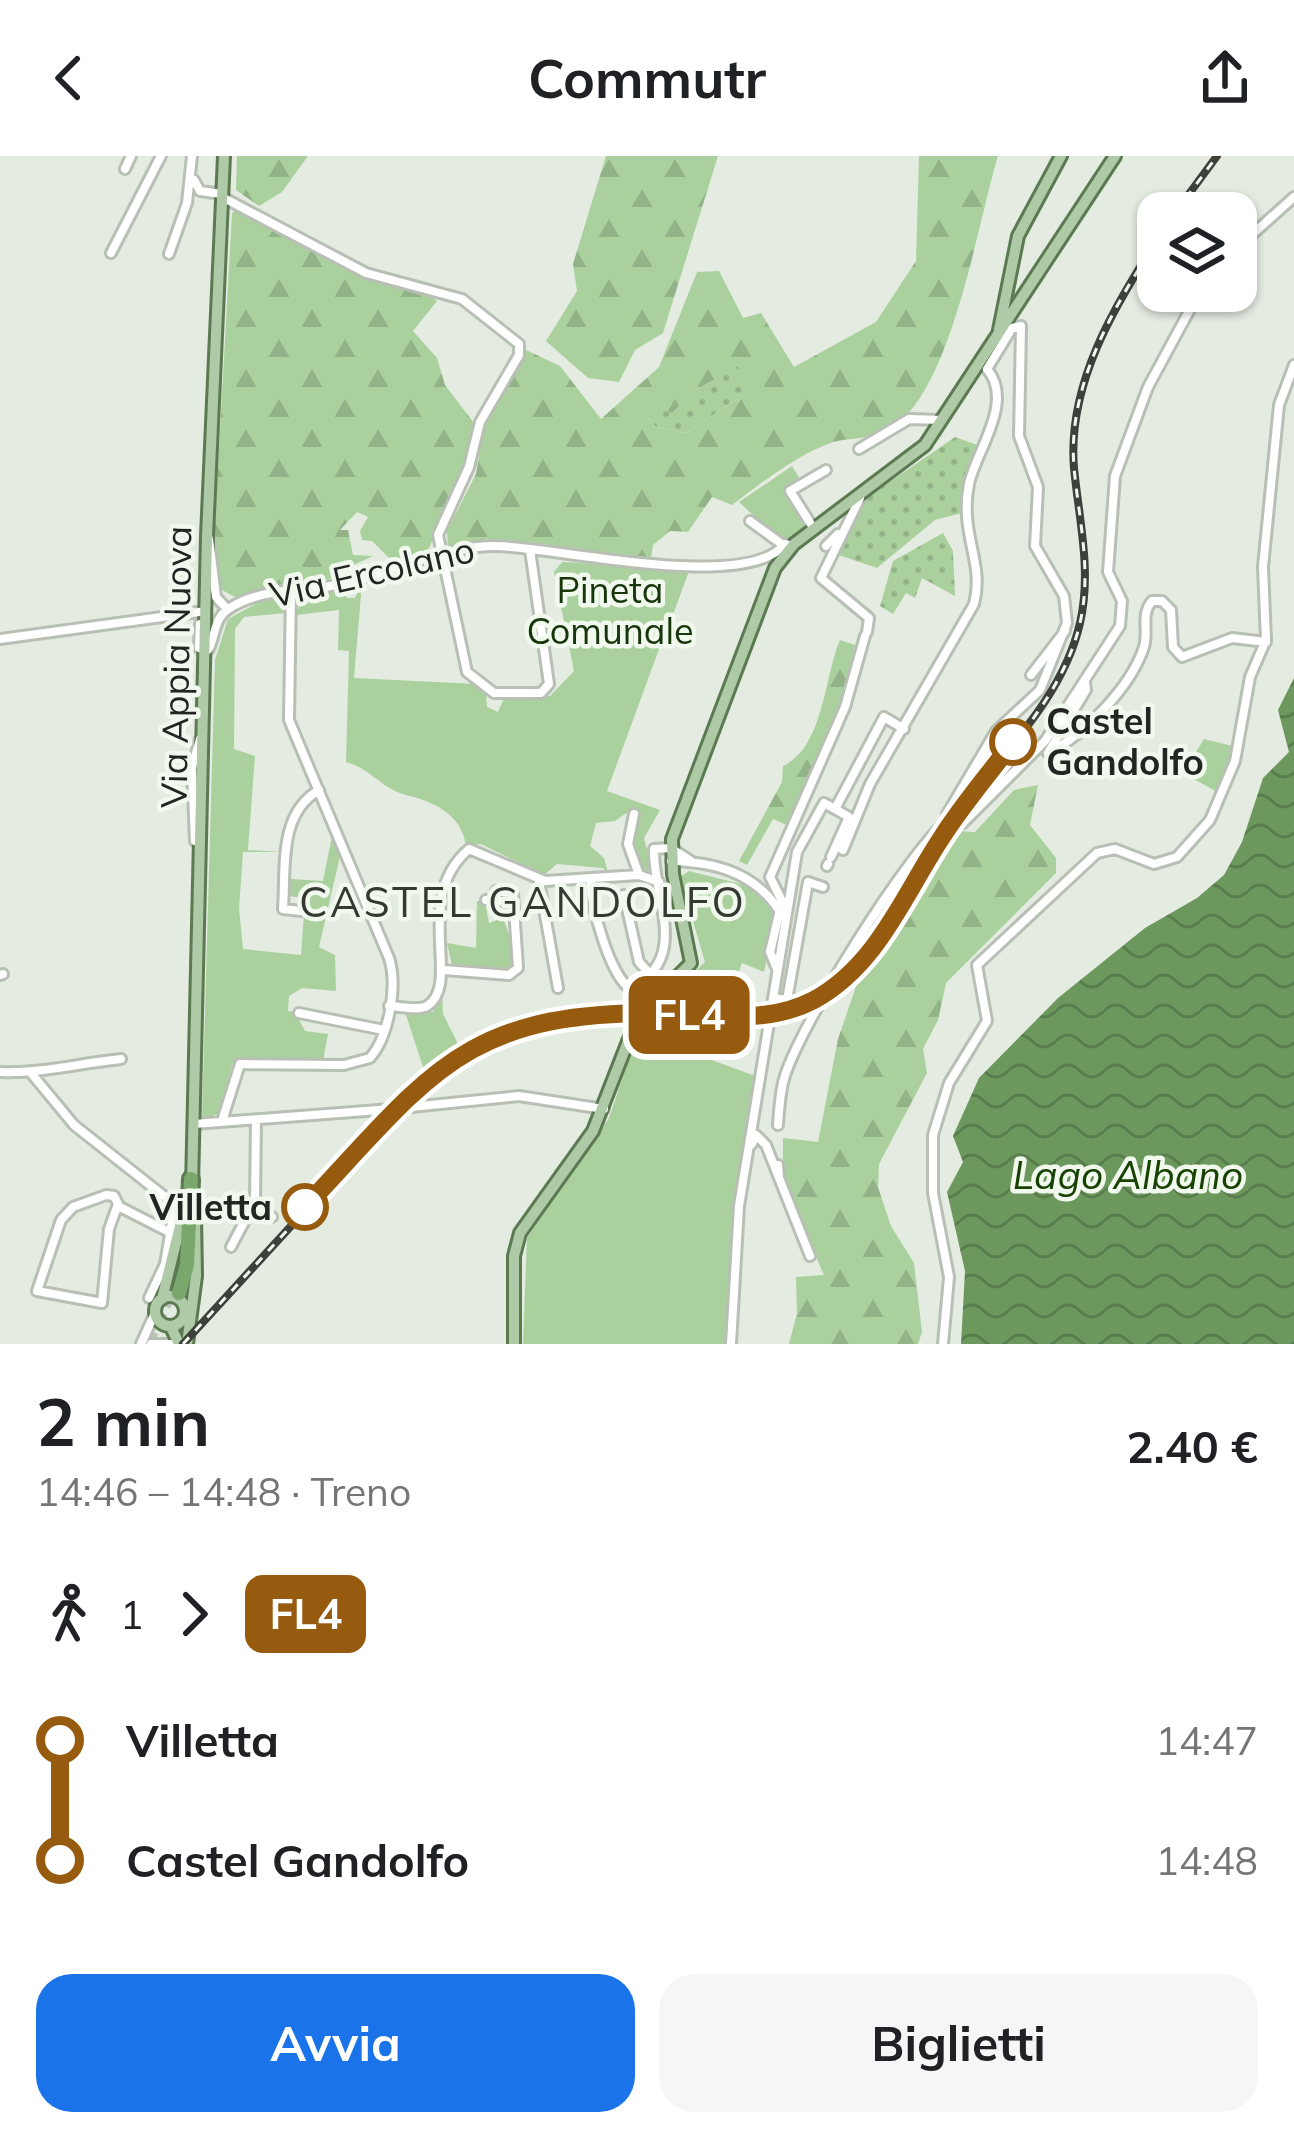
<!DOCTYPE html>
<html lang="it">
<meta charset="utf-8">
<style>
:root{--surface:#fff;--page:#f6f6f6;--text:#202124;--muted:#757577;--accent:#1a73e8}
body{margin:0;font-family:Mulish,sans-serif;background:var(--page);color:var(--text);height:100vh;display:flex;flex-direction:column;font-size:45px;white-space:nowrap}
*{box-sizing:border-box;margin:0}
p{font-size:39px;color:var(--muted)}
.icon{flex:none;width:66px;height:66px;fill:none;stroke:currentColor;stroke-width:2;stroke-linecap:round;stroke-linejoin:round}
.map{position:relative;height:1188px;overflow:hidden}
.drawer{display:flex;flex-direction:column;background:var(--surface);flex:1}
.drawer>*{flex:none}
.badge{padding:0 24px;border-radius:18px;font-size:42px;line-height:78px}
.buttons{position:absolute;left:1137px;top:36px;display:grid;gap:24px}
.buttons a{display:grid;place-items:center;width:120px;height:120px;border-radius:24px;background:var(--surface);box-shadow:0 3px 9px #0004;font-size:60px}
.map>.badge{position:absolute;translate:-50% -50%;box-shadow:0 0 0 6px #fff}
.legs{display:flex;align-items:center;gap:18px;height:132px;padding:0 36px;font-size:39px}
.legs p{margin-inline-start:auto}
.head{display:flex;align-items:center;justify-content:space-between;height:204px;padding:0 36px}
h1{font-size:66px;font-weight:700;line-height:90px}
.action{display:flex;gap:24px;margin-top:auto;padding:24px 36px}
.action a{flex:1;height:138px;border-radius:36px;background:var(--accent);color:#fff;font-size:48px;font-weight:700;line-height:138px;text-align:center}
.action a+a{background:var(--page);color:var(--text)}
ul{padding:0 36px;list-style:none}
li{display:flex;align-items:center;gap:42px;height:120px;font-size:45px}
li i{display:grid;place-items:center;width:18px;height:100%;margin:0 15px;background:currentColor}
li i::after{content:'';width:30px;height:30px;margin:-15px;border:9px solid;border-radius:50%;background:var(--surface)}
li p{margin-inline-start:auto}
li:first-child i{background:linear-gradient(#0000 50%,currentColor 0)}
li:last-child i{background:linear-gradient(currentColor 50%,#0000 0)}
header{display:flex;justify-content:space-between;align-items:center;height:156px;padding:0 36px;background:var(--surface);font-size:54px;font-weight:700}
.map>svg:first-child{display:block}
.grass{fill:url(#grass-dots)}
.forest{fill:url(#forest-firs);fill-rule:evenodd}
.park{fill:#aad19d}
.water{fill:url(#water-waves)}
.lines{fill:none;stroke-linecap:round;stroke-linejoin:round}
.highway-tunnel{stroke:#bdc3bb;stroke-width:14;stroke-dasharray:14 7;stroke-linecap:butt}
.minor-casing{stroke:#b8bfb5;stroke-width:14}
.major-casing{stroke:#5b7a51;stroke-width:16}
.highway-casing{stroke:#5b7a51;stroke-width:20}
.minor{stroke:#fff;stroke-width:8}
.major{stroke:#afcaa6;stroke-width:10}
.highway{stroke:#7aa76b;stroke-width:14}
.rail-casing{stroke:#3d403b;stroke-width:8}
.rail{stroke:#f1f9ee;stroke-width:3;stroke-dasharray:9;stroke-linecap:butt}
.minor-bridge-casing{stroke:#b8bfb5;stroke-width:14;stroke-linecap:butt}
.minor-bridge{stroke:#fff;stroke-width:8}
.line-1-casing{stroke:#fff;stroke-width:27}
.line-1{stroke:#965b0e;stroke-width:18}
.stop-1-dot{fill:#fff;stroke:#965b0e;stroke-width:6}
.labels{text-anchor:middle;stroke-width:9;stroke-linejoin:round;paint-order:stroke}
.street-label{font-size:36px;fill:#222521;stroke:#f1f9ee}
.park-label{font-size:36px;fill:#18360c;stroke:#f1f9ee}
.stop-label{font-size:36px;font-weight:bold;fill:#222521;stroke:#f1f9ee;text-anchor:start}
.water-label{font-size:39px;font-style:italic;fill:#174202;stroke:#f1f9ee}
.quarter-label{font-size:42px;letter-spacing:3px;fill:#343a32;stroke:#f1f9ee}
</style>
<header><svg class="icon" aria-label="back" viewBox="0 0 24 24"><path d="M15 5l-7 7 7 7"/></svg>Commutr<svg class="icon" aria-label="share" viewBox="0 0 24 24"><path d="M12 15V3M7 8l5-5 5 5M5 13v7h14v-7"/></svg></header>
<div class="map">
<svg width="1294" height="1188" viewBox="0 0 1294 1188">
<defs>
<pattern id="grass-dots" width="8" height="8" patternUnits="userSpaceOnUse" patternTransform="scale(3)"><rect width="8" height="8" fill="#aad19d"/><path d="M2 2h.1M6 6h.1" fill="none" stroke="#92b387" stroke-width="1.8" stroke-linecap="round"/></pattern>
<pattern id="forest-firs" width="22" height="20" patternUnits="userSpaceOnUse" patternTransform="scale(3)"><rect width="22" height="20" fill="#aad19d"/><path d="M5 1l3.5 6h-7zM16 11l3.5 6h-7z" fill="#92b387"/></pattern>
<pattern id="water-waves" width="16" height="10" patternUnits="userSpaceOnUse" patternTransform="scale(3)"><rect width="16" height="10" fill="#6c985d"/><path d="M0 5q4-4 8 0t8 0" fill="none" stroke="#587c4c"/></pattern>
</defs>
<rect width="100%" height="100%" fill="#e4ebe1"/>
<path class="grass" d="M738,209l10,27 -62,41 -30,-6 -9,-10 -1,-13 26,9 25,-24z
M955,281l28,10 -16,36 -5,30 -27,7 -58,48 -41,-14 26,-53z
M943,377l10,18 2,45 -33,-18 -7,20 -9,-5 -13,21 -13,-8 13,-45z"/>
<path class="forest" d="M237,0h71l-26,36 -23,14 -23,-16z
M606,0h112l-55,177 -28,17 -16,32 -31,-4 -42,-37 31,-50 -4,-27z
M919,0h79c-21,68 -47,242 -111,275 -17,9 -36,6 -54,11 -35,12 -72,41 -101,63l-20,-8 -24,35 -18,-1 -17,14 -2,13 -164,-19 -39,12 -1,-20 29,-57 7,-43 43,-81 34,16 41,53 58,-52 38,-95 22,-1 24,47 18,-5 33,54 82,-45 40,-61zM738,210l10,26 -62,41 -30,-6 -9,-10v-12l25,8 25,-24z
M239,52l131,72 55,11 12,10 -24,30 24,27 8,27 29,38 -15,61 -31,66 -35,12 -21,-21 -10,-1 -2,-9 8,-14 -11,-5 -17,18h8l5,25 20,1 -22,10v10l-72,9 -42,13 -19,-10 -4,-49 18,-326z
M840,484l15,5 -14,63 -52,118 -16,-7 -26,46 -8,-4 43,-79 1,-16c41,-19 41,-89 57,-126z
M1038,629l-8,40 26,33v15l-110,110 -8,37 -15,29 4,24 -48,91 -1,23 13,39 23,37 8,69 -4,12h-129l8,-31 -1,-36 28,-2 -41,-93v-44l35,4 20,-103 24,-70 28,-31 65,-107 20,1 39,-42z"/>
<path class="park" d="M792,310l8,13 -16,11 21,37 -22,16 -44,-41z
M562,406l124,7 2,5 -23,62 -12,-4 -4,11 10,6 -52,142 53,19 -16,28 9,36 -13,-7 -8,-19 7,-33 -8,-5 -16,11 -19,2 -6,23 14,12 4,15 -5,-5 -46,-4 -13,11 -63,-31 -15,2c-4,-33 -35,-45 -60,-51 -22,-5 -38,-28 -60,-33l3,-111 -11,-1 1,-40 -43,5 6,-21 44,-7 1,11h8l7,-15 -8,95 122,6 10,7 1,16 11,5 6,-14 46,-2 24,-25 -20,-99z
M276,437l10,20 -42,4 -9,12 -1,120 21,7 -7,94 35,2h-40l-4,57 4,40 58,6 4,-56 -15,-3 1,-17 32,2 9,-45 8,20 -21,91 16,8 1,36 -34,-3 -13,8 -1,15 7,1 10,19 23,3 -5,27 -84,-3 -7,7 -13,49 -17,5 13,-459 13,-41z
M1204,583l32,8 -17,46 -36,-20z
M689,715l72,18 16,24 -13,59 -22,-9 -33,96 49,18 -27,149 -4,118h-204l4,-106 82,-120 32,-94 64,-62 -25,-85z
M477,745h8l4,22 8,-3 1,-9h11v10h-5l13,34 -9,14 -56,-4 -5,-22 29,5z
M442,834l1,24 17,34 -34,28 -21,-64h28z"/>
<path class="water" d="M1294,522v666h-333l4,-73 -18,-79 16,-30 -10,-26 26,-58 79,-80 87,-70 52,-30 27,-23 18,-33 21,-64 26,-26 -11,-42z"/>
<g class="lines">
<path class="highway-tunnel" d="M146,1188l25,-54"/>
<g class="minor-casing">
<path id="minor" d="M125,13l6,-13
M194,24l6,11 22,3
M222,41l144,76 96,26 57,45v11l-39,67 -11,45 -31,68 29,137 27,21h47l8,-9 -19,-134
M1236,93l58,-52
M111,97l50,-97
M169,98l18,-51 5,-47
M987,213l25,-41 9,-2 -2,110 19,51 -3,59 29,50 3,27 -27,67 -44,41 -49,83 16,9 82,-82 75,-115 2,-25 -14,-29 7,-96 33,-89 52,-96
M859,293l50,-30 33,1
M860,342l-39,80 48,40 -2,14
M750,365l33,24
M814,373l-24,-38 36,-21
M209,383l7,58 11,12
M826,390l12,-12
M200,468l-1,24 9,2c7,-12 6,-31 19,-40 28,-20 66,-19 98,-23 52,-8 124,-43 171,-41 60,1 250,47 289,-2l8,2
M0,483l206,-28
M1031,519l34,-44
M1085,526l1,8 -38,63c36,-18 83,-66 96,-106 5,-17 -4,-32 8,-46h10l9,9 2,37 9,10 50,-19 34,4
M634,658l-6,30 11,31
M195,685l-3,-73 8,-29
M837,690l6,4 27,-66 104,-180c11,-42 -15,-69 -5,-120 7,-33 46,-82 18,-115
M831,701l18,-40 -14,-8
M671,705c45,1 83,12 108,49
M827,710l1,-2
M591,723c-2,24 20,100 40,110 60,-33 22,-88 23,-140l17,-1 20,13
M539,725l19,107
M624,739l15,67 12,13
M486,744l27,2
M301,755l-18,-2c3,-42 -5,-95 36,-119
M777,813l-7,-17 12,-51 -12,-24 75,-170 20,-71
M444,814l65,5 9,-7 -5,-75 -17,-2
M0,819l3,-1
M773,842l14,2 21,-118 15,5
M389,850c9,0 30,5 38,0 36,-22 -16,-108 42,-157l76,32 94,-6 20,7
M299,857l85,17
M0,916c39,2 81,-9 121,-13
M31,917l43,52 101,80 -10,59 -16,34
M411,951l108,-11 85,13
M222,965l18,-57 104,1 26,-7c19,-22 28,-72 19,-100l-100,-238 2,-131
M194,968l185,-14
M778,969c1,-15 2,-32 6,-46 14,-51 125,-229 166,-261
M752,988l4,-9 10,10 13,33 -1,-13
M779,1022l31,78
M106,1039l8,1 4,8 -9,25 -7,74 -65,-12 24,-71 12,-13z
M255,1045l17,16
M118,1050l53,27
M231,1091l24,-46 1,-81
M141,1188l14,-31
M151,1188h24
M731,1188l8,-138 58,-354 27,-49 11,6 49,-92 20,12
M943,1188l6,-67 -16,-84v-58l16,-52 38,-62 -10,-56 120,-112 18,-4 39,15 23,-7 33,-37 25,-59 15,-84 16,-37 -3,-73 16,-162 15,-40"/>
</g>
<g class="major-casing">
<path id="major" d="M999,174l19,-94 43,-80
M192,1030l15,-650 17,-380
M155 1155a15 15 0 1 1 30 0a15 15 0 1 1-30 0Z
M162,1143l23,-93
M171,1171l8,17
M187,1188l9,-68 -1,-60
M514,1188v-88l6,-23 73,-102 45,-115 53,-53 -18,-89 -1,-35 103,-271 19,-24 131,-99 190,-289"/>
</g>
<g class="highway-casing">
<path id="highway" d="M179,1137l8,-28 4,-86"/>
</g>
<use href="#minor" class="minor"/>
<use href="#major" class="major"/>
<use href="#highway" class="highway"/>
<g class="rail-casing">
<path id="rail" d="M1175,57l42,-57
M867,798c34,-40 54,-89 84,-131 45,-64 111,-121 129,-200 12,-52 -1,-103 -6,-155 -7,-83 40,-162 84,-229
M183,1188l240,-262 52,-37 54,-19"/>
</g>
<use href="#rail" class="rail"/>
<g class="minor-bridge-casing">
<path id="minor-bridge" d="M379,954l32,-3"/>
</g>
<use href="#minor-bridge" class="minor-bridge"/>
</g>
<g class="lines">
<g class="line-1-casing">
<path id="line-1" d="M305,1051c125,-133 159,-196 357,-194 53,0 102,13 152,-13 64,-35 90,-106 128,-163 21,-33 47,-63 71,-95"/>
</g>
<use href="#line-1" class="line-1"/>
</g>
<g class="stop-1-dot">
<circle cx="1013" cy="586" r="21"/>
<circle cx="305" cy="1051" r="21"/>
</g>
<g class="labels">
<g class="street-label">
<text transform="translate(372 416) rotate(-13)" y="13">Via Ercolano</text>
<text transform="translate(176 511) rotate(-89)" y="13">Via Appia Nuova</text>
</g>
<g class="park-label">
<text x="610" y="447">Pineta<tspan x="610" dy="41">Comunale</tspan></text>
</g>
<g class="stop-label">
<text x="1046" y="578">Castel<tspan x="1046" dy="41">Gandolfo</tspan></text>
<text x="272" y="1064" text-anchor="end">Villetta</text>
</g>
<g class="water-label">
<text x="1128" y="1033">Lago Albano</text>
</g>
<g class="quarter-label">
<text x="523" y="761">CASTEL GANDOLFO</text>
</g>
</g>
</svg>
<div class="buttons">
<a><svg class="icon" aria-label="layers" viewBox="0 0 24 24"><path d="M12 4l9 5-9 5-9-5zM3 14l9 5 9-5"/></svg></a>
</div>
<b class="badge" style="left:689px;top:859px;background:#965b0e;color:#fff">FL4</b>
</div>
<section class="drawer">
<div class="head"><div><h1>2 min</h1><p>14:46 – 14:48 · Treno</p></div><b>2.40 €</b></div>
<div class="legs"><svg class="icon" aria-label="walk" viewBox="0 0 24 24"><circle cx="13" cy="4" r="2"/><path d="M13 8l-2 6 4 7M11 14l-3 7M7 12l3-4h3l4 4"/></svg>1<svg class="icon" aria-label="forward" viewBox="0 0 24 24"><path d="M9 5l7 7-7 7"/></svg><b class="badge" style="background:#965b0e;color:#fff">FL4</b></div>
<ul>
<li><i style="color:#965b0e"></i><b>Villetta</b><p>14:47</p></li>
<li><i style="color:#965b0e"></i><b>Castel Gandolfo</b><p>14:48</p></li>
</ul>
<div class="action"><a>Avvia</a><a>Biglietti</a></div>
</section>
